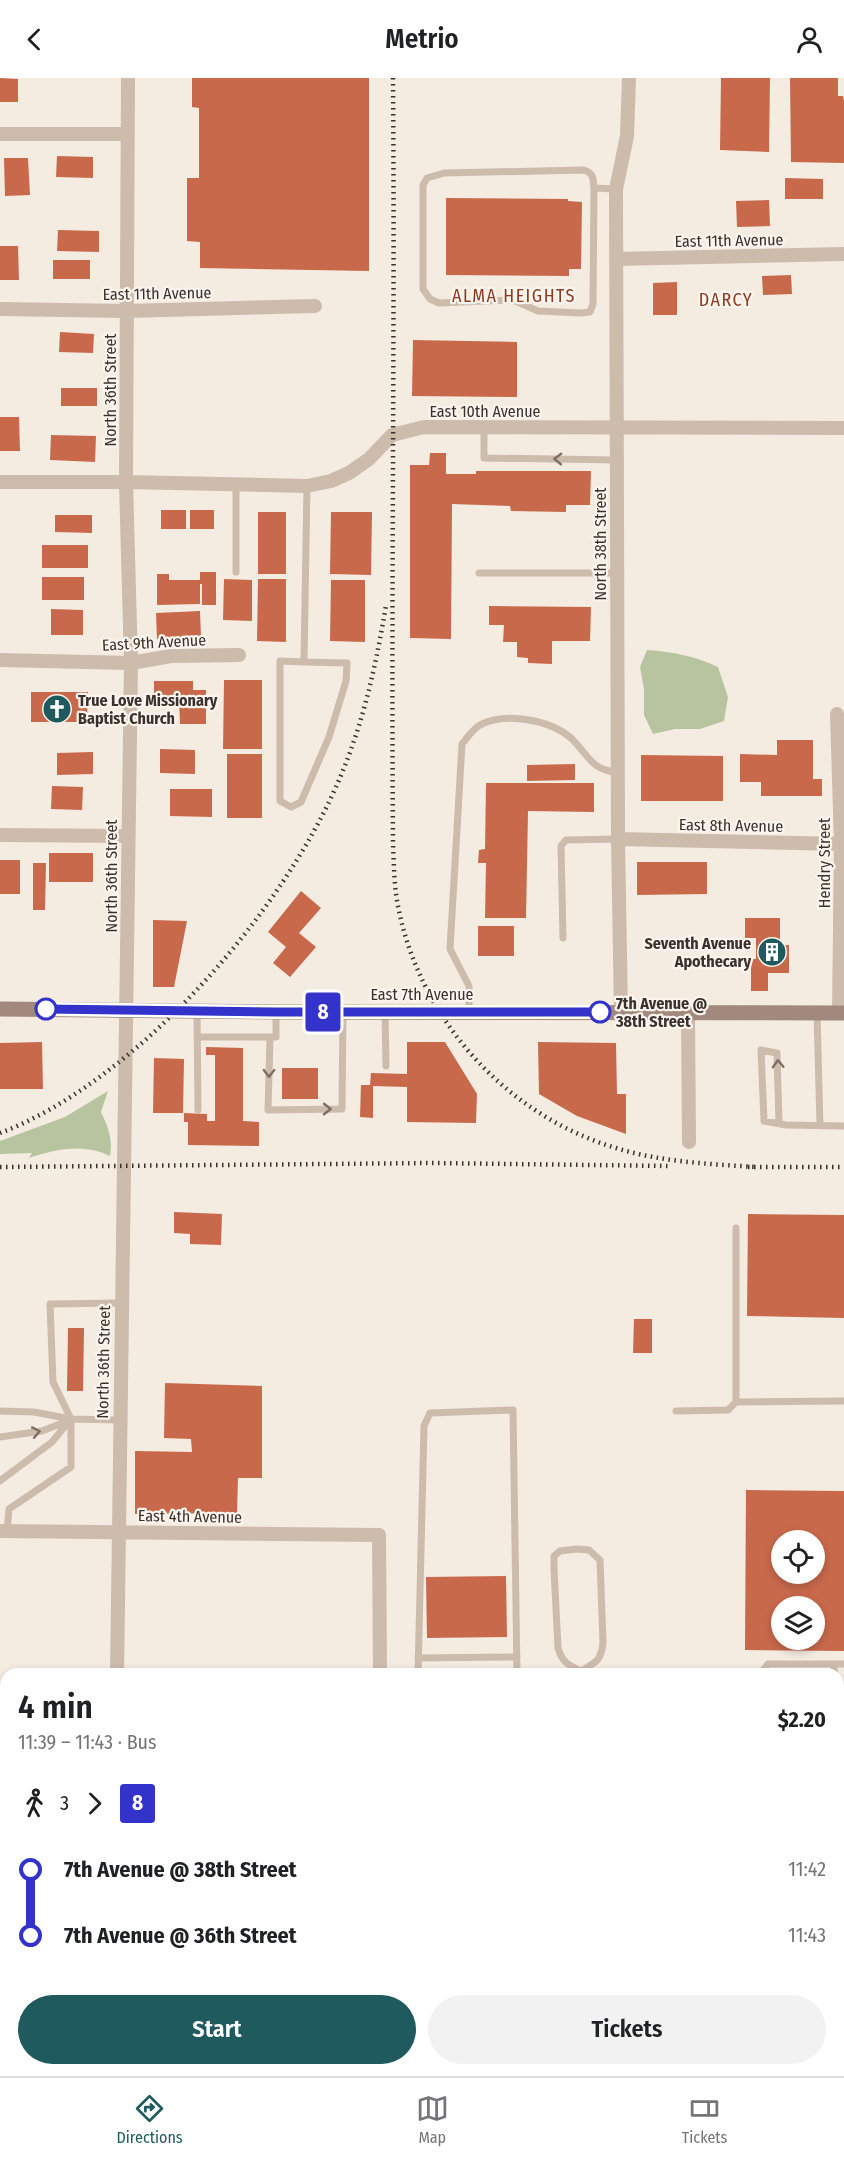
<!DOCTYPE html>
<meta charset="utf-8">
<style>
:root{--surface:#fff;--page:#f2f2f2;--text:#202124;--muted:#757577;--line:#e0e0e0;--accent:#1f5a5e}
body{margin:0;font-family:"Fira Sans Condensed",sans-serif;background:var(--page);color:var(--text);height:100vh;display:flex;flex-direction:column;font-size:22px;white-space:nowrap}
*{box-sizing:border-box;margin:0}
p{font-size:20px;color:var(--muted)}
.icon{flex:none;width:33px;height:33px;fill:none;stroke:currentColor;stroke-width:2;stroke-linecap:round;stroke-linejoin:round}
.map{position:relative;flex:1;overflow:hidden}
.details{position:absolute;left:0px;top:1590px;width:844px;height:408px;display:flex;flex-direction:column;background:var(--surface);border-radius:18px 18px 0 0;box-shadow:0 3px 9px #0003}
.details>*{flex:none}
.badge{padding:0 12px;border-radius:4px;font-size:21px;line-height:39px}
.tools{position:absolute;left:771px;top:1452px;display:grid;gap:12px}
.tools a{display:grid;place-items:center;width:54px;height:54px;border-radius:50%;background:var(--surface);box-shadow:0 3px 9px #0003;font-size:30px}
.map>.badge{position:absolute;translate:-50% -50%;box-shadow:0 0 0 3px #fff}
.legs{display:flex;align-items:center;gap:9px;height:66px;padding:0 18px;font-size:20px}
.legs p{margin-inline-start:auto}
.overview{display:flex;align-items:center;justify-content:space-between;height:102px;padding:0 18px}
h1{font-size:33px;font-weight:600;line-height:45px}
.primary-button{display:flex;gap:12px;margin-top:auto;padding:12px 18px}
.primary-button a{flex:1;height:69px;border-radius:36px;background:var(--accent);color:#fff;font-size:24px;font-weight:600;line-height:69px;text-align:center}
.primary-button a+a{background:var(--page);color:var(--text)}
ul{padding:0 18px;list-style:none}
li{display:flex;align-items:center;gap:21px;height:66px;font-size:22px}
li i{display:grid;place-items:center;width:9px;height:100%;margin:0 8px;background:currentColor}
li i::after{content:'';width:15px;height:15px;margin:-8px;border:4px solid;border-radius:50%;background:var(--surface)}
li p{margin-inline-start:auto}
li:first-child i{background:linear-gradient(#0000 50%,currentColor 0)}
li:last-child i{background:linear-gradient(currentColor 50%,#0000 0)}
header{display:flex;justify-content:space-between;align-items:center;height:78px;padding:0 18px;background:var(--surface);font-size:27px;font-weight:600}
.tabs{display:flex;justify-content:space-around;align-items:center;height:84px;border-top:2px solid var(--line);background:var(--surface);font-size:16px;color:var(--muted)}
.tabs a{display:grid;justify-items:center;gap:3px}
.tabs .on{color:var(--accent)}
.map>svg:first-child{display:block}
.green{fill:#b8c4a0}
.building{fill:#c8694b;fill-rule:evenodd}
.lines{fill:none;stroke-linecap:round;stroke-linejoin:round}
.lane{stroke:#cdbbac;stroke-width:7}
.street{stroke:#cdbbac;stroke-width:14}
.secondary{stroke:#a18a7d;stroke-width:15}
.rail{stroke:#3b302b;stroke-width:4.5;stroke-dasharray:1.5 4.5;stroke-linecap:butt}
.oneway{stroke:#7d6f65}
.line-1-casing{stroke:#fff;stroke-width:14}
.line-1{stroke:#33c;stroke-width:9}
.stop-1-dot{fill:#fff;stroke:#33c;stroke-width:3}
.labels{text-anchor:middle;stroke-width:4.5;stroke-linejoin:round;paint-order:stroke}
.street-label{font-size:16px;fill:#3b302b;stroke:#fbf5ee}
.poi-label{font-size:16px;font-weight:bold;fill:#3b302b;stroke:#fbf5ee;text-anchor:start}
.stop-label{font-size:16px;font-weight:bold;fill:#3b302b;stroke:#fbf5ee;text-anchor:start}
.neighbourhood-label{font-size:18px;letter-spacing:1.5px;fill:#8c3b22;stroke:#fbf5ee}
</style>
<header><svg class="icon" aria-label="back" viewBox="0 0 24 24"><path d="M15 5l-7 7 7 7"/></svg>Metrio<svg class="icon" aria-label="person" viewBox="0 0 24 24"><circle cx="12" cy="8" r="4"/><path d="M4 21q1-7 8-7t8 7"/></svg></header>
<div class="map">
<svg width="844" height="1998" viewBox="0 0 844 1998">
<rect width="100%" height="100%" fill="#f4ebe1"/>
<path class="green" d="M647,572c26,2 48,6 71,17l10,30 -4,24 -24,8h-25l-22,5 -9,-19v-26l-4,-22z
M108,1013l-7,21c7,15 12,27 9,44 -27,-13 -54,-7 -81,2l3,-5 -32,1v-13l65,-24z"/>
<path class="building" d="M0,0l18,1v23h-18z
M192,0h177v193l-169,-3v-26l-13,-1v-63h12v-70l-7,-1z
M721,0h49l-1,74 -49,-2z
M790,0h48v18h5l1,5v62l-53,-1z
M57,78l36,1v21l-37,-1z
M4,80h24l2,37 -25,1z
M785,100l38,1v20h-38z
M446,120l122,1v2l14,1 -1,67h-12v7l-123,-1z
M769,122l1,26 -33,1 -1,-26z
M58,152l41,1v21l-42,-1z
M0,168h18l1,34h-19z
M53,182h37v19h-37z
M791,197l1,19 -29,1 -1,-19z
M677,204v33h-24v-32z
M60,254l34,2 -1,19 -34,-1z
M413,262l104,2v55l-105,-1z
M61,310h36v18h-36z
M0,339h19l1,34h-20z
M51,357l45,1 -1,26 -45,-2z
M430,375h16v21h30v-3h115l-1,34h-24v7l-55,-1 -1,-5 -58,-2 -1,135 -41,-1v-173h19z
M161,432h25v19h-25z
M190,432h24v19h-24z
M258,434h28v62h-28z
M331,434h41l-1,63 -41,-1z
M55,437h37v18l-37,-1z
M42,467h46v23h-46z
M200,494h16v33h-14v-21h-2v20l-43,1v-31h12v6h31z
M42,499h42v23h-42z
M224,501l28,1v41l-29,-1z
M258,501h28v63l-29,-1z
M331,502h34v62l-35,-1z
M489,528l102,1 -1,34h-38v23l-24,-1v-5l-11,-1v-15h-14l1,-17h-15z
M51,531l32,1v25h-32z
M200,533l1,26 -44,2 -1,-26z
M224,602h38v69h-39z
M154,603h39v9h13v34h-26l-1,-27h-25z
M31,614h57l-1,30h-56z
M777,662h36v39h9v17h-61v-14h-21v-28l37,1z
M160,671l35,1v24l-35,-1z
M93,674v22l-36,1v-22z
M227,676h35v64h-35z
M641,677l82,1v45h-82z
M575,686v16l-48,1v-16z
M486,705h108v29l-66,-1 -2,107h-41l1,-55h-8l1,-13 6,-1z
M52,708l31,1 -1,23 -31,-1z
M170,711h42v28l-42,-1z
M49,775h44v29h-44z
M0,782h20v34h-20z
M637,784h70v32l-70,1z
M33,785h13l-1,47h-12z
M301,813l20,17 -22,25 17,14 -26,30 -17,-14 13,-16 -18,-15z
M745,840h35v27h9v28h-21v18h-17v-32h5v-21h-11z
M153,842l34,1 -13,66h-21z
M478,848h36v30h-36z
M42,964l1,47h-43v-46z
M407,964h38l32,52 -1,29 -69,-1v-35l-34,-1v32l-13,-1 1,-32h9l1,-12 36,1z
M538,964l78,1 1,51h9v40l-49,-18 -38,-22z
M206,969l37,1v73l16,1v24l-71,-1v-23h-4v-9l23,1v7h8v-66h-9z
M154,980l30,1 -1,54h-30z
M282,990h36v31h-36z
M174,1134l48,2 -1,31 -31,-1v-10l-16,-1z
M748,1136l96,1v103l-97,-2z
M634,1241h18v34h-19z
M68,1250h16l-1,63h-16z
M165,1305l97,3v92h-24l-1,35 -102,1v-63l57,1 -1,-13 -27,-1z
M746,1412l98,1v160l-99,-1zM782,1462h32v34h-32zM782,1528h32v34h-32z
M506,1498l1,61 -80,1 -1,-61z
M838,1683h6v60h-6z
M0,1701h6v64h-6z
M838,1841h6v108h-6z"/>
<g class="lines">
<path class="lane" d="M594,110c-1,-9 0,-15 -10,-18l-140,3 -17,5 -4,7v104l7,10 9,4 74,-3 25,11 42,2 10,-1 3,-8 1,-116 22,1
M484,350v30l132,2
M236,494v-87
M479,495h138
M304,584l43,1 -1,18 -17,56 -28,65 -10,5 -11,-6v-140l24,1 3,-176
M563,860l-2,-92 5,-6 52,-1
M197,933l1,99
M385,934l1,54
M469,934v-26l-19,-37 12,-205c6,-7 11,-16 20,-20 25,-12 68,-4 89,14 17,16 20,33 47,34
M817,935l3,113
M197,959h79v-25
M270,959l-2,73 74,-1 1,-96
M779,1045l-2,-70 -16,-3 3,71 22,4 58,1
M736,1324l108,-1
M0,1333l34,1 37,7
M676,1333l52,-1 8,-8v-174
M71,1341l-18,-37 -3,-78 70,-1
M0,1359l42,-6 28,-11
M0,1403l52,-39 19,-23
M7,1453l2,-22 62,-42v-48l48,1
M577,1471l12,1 11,10 3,83c-2,18 -7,19 -22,28 -13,-6 -19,-9 -23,-23l-4,-79v-13l6,-5z
M418,1580l99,-1
M418,1596l6,-248 6,-13 83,-3 4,264
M763,1596l1,-5 4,-5h66
M834,1596v-10h10"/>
<path class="street" d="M0,56h128
M616,181l228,-5
M0,231l127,2 188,-5
M0,404h126l181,4 24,-5 18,-8 20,-14 23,-24 32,-8 420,1
M0,582l131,3 40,-7 68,-1
M837,636l4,130 -2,169
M0,757l128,1
M618,761l226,5
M621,934l-3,-173 -2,-650 11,-53 2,-58
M688,934l1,130
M0,1453l379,4 1,139
M117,1596l14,-1011 -5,-181 2,-404
M0,1624h6
M838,1626h6"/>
<path class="secondary" d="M0,931l276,3 568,1"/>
<path class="rail" d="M393,0c2,255 -2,510 0,765 1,23 1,46 6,68 23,111 109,205 217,237 45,14 93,16 140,19
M0,1055c136,-51 283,-221 339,-353 24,-56 37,-114 47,-175
M0,1089l432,-4 238,3
M748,1089h96
M0,1970h6
M838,1973h6
M0,1980h6
M838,1982h6
M0,1990h6
M838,1992h6
M436,1998l49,-6"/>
</g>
<defs><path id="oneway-chevron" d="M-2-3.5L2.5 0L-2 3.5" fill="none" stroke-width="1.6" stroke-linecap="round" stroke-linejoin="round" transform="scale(1.5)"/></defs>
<g class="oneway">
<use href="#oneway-chevron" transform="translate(558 381) rotate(-179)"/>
<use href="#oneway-chevron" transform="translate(778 986) rotate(-92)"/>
<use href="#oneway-chevron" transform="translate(269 995) rotate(91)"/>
<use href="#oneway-chevron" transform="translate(327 1031)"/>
<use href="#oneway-chevron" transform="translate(36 1354) rotate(-11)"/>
</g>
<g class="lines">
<g class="line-1-casing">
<path id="line-1" d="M46,931l230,3h324"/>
</g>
<use href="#line-1" class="line-1"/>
</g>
<defs>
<g id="church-disc" transform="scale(1.5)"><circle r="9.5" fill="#1f5a5e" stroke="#fbf5ee"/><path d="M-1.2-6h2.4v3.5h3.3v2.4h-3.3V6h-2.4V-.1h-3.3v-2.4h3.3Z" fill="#fff"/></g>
<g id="building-disc" transform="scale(1.5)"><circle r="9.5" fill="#1f5a5e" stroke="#fbf5ee"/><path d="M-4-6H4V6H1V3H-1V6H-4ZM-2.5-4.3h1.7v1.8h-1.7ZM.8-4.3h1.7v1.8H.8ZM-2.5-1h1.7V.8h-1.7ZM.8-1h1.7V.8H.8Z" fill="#fff"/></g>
</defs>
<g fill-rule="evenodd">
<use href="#church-disc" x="57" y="631"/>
<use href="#building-disc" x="772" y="874"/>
</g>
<g class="stop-1-dot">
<circle cx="46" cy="931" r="10"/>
<circle cx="600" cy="934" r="10"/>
</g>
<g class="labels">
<g class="street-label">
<text transform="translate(729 162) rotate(-1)" y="6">East 11th Avenue</text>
<text transform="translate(157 215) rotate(-1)" y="6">East 11th Avenue</text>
<text transform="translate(110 312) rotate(-90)" y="6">North 36th Street</text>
<text x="485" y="339">East 10th Avenue</text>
<text transform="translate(600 466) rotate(-90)" y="6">North 38th Street</text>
<text transform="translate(154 564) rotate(-3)" y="6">East 9th Avenue</text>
<text transform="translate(731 747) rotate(1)" y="6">East 8th Avenue</text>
<text transform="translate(824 785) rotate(-90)" y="6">Hendry Street</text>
<text transform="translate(111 798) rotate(-90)" y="6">North 36th Street</text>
<text x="422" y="922">East 7th Avenue</text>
<text transform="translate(103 1284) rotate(-89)" y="6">North 36th Street</text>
<text transform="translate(190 1438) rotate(1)" y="6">East 4th Avenue</text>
</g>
<g class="poi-label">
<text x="78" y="628">True Love Missionary<tspan x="78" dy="18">Baptist Church</tspan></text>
<text x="751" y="871" text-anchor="end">Seventh Avenue<tspan x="751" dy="18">Apothecary</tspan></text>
</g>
<g class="stop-label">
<text x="616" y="931">7th Avenue @<tspan x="616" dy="18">38th Street</tspan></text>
</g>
<g class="neighbourhood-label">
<text x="514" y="224">ALMA HEIGHTS</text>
<text x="726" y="228">DARCY</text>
</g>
</g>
</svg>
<div class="tools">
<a><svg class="icon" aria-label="locate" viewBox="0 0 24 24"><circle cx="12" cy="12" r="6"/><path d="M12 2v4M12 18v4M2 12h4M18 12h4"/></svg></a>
<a><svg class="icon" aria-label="layers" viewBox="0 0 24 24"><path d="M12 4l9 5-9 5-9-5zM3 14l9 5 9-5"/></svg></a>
</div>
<b class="badge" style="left:323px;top:934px;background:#33c;color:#fff">8</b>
<section class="details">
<div class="overview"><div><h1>4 min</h1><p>11:39 – 11:43 · Bus</p></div><b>$2.20</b></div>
<div class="legs"><svg class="icon" aria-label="walk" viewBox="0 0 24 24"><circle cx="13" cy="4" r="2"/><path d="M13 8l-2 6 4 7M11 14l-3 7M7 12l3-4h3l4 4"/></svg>3<svg class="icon" aria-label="forward" viewBox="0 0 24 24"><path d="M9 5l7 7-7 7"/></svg><b class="badge" style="background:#33c;color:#fff">8</b></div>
<ul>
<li><i style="color:#33c"></i><b>7th Avenue @ 38th Street</b><p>11:42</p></li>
<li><i style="color:#33c"></i><b>7th Avenue @ 36th Street</b><p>11:43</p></li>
</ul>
<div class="primary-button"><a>Start</a><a>Tickets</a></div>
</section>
</div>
<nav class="tabs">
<a class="on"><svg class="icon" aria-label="directions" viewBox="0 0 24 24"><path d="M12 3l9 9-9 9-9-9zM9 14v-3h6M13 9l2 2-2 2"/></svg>Directions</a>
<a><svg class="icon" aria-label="map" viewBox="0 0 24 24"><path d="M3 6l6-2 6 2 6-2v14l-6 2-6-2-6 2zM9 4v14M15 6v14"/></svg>Map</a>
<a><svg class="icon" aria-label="tickets" viewBox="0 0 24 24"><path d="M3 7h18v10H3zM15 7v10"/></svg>Tickets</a>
</nav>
